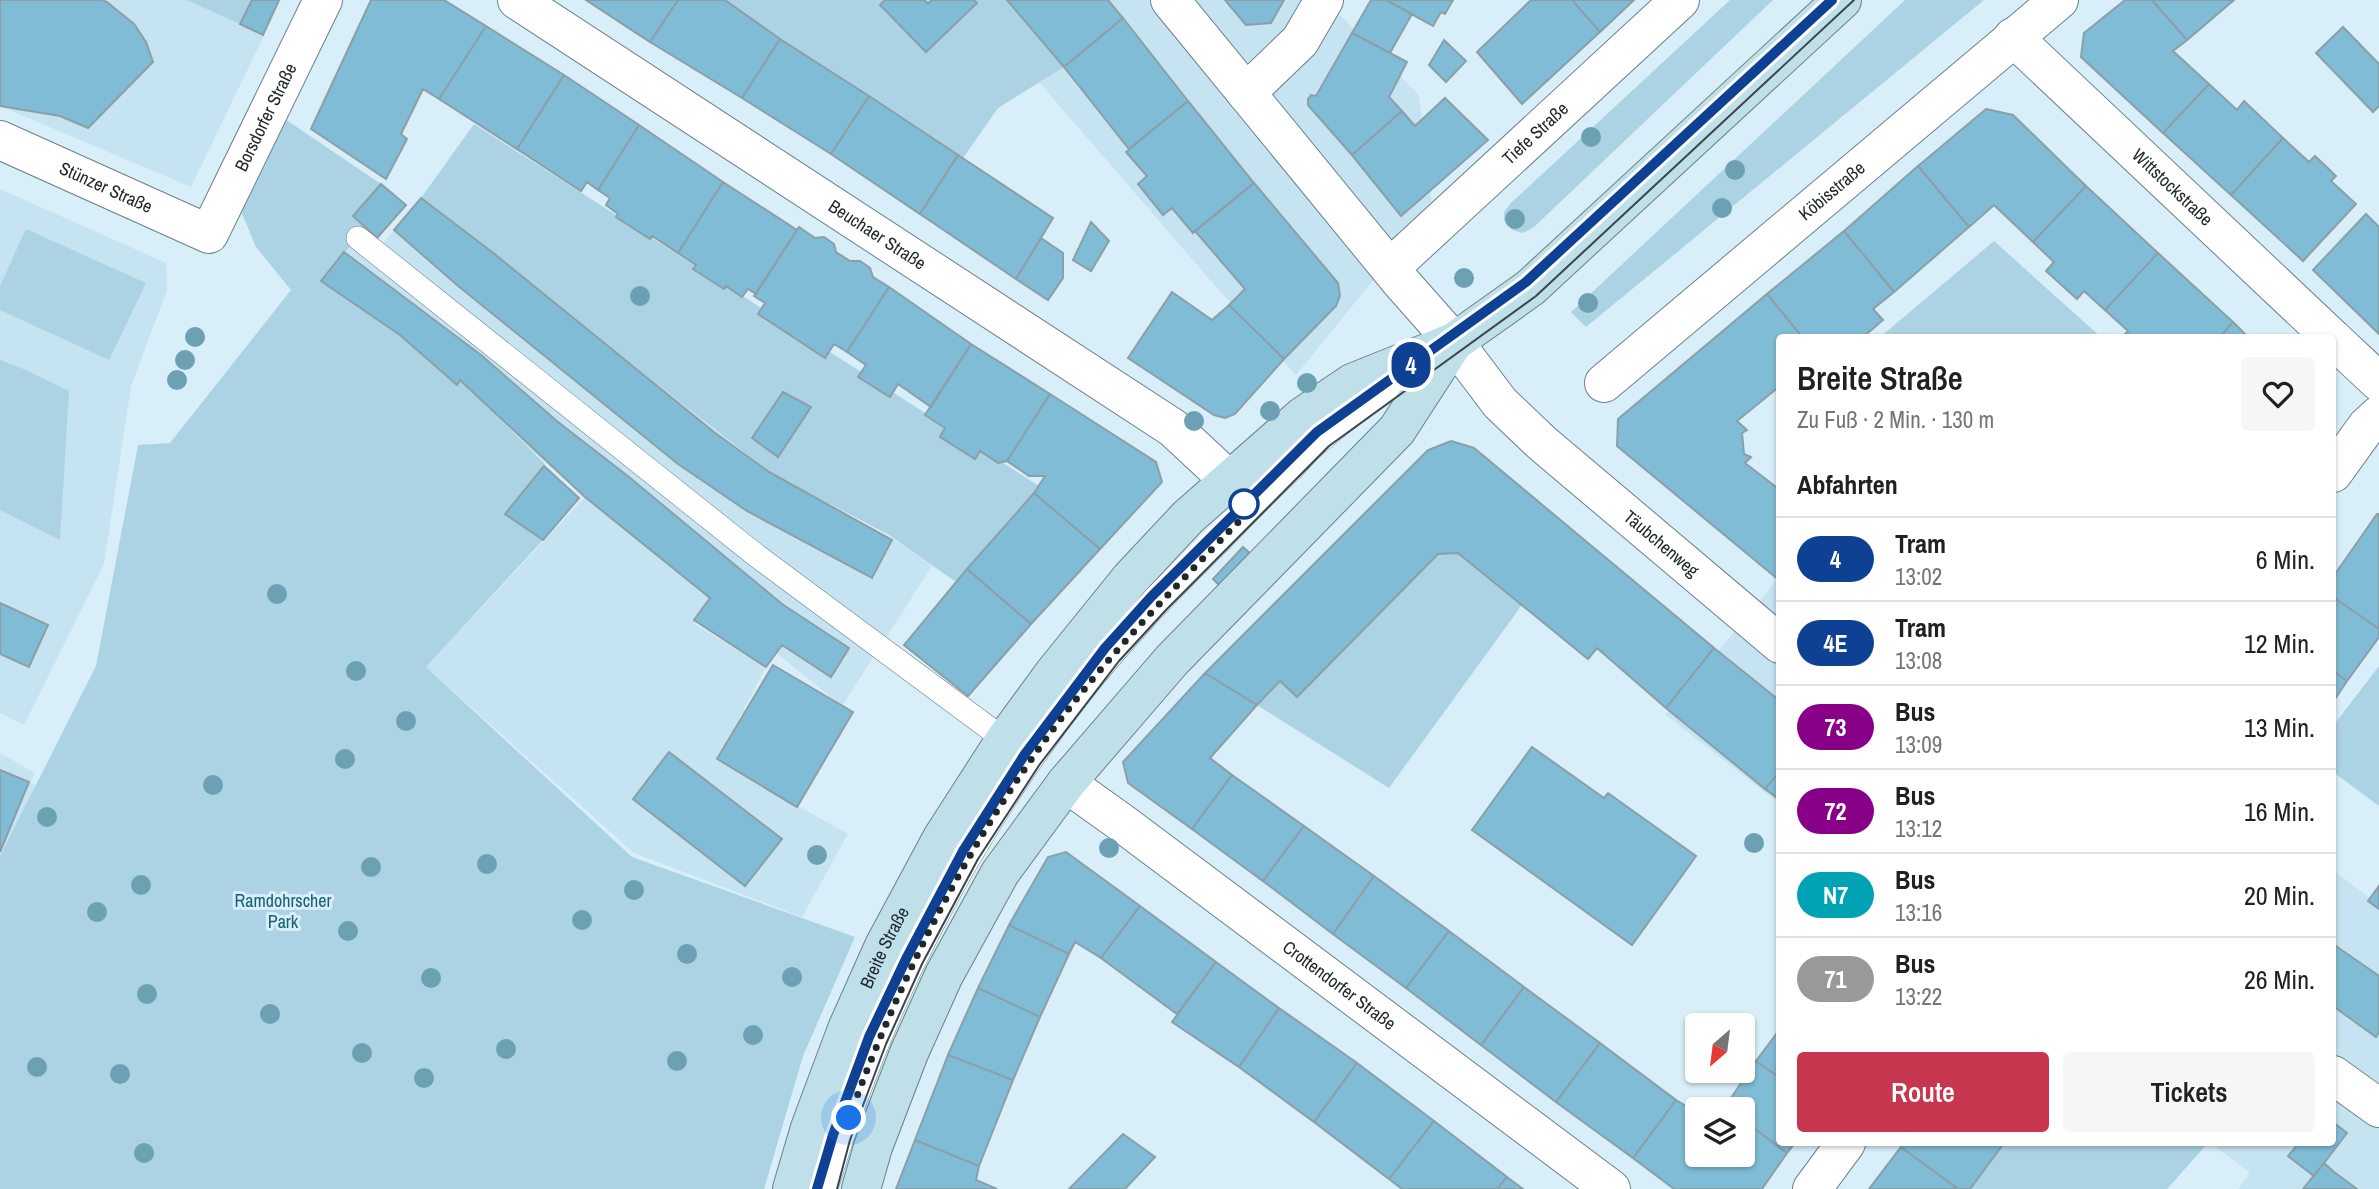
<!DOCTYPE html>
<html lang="de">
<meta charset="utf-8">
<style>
:root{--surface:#fff;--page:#f6f6f6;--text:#202124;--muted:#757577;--line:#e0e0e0;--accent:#c7364e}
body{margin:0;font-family:"Archivo Narrow",sans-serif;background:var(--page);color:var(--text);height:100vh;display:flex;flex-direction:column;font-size:26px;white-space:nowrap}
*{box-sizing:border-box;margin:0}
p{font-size:23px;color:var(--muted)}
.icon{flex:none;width:38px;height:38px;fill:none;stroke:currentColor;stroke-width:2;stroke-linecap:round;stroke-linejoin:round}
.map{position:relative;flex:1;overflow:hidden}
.sheet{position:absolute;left:1776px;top:334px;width:560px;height:812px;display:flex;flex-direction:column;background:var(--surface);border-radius:7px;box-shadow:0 2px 5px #0004}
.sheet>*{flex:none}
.badge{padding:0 14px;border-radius:23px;font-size:24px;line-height:46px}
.needle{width:46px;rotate:208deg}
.fabs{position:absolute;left:1685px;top:1013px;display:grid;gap:14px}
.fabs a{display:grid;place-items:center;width:70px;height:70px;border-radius:7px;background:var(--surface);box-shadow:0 2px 5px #0004;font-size:35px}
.you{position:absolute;width:35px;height:35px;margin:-18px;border:5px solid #fff;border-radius:50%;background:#1a73e8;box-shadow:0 0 0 10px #1a73e833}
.map>.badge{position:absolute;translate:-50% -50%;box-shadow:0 0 0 4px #fff}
h2{padding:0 21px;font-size:26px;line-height:63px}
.round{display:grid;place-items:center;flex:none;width:74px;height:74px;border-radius:7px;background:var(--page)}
.head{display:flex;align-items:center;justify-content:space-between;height:119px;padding:0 21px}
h1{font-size:33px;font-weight:600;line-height:52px}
.action{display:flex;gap:14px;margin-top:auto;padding:14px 21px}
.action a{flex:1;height:80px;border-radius:7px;background:var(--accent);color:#fff;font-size:28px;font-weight:600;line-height:80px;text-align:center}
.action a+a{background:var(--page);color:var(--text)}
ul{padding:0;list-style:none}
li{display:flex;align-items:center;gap:21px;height:84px;padding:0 21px;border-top:2px solid var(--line)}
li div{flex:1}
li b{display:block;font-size:26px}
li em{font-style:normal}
li .badge{min-width:77px;font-weight:700;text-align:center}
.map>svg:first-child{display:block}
.built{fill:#c5e3f0}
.green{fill:#acd3e4}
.building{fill:#80bcd5;stroke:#8a9fa8;stroke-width:2}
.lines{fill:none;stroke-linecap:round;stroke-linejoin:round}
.service-casing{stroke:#6c8089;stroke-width:24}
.minor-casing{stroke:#6c8089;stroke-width:40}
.tertiary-casing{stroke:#6c8089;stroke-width:40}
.secondary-casing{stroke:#6c8089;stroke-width:40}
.service{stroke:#fff;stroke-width:23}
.minor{stroke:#fff;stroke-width:38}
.tertiary{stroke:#fff;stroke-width:38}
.secondary{stroke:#bfdfe9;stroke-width:38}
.tram{stroke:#3b454a;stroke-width:2}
.tree{fill:#6ca0b3}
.line-casing{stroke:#fff;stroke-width:16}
.line{stroke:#0e4094;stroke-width:10}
.walk{stroke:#1f272b;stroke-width:7;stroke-dasharray:0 12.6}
.stop-dot{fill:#fff;stroke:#0e4094;stroke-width:3.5}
.labels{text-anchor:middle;stroke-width:6;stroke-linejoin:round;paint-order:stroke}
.street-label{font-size:18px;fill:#1f272b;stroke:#d8eef8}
.park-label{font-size:18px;fill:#14607a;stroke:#d8eef8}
</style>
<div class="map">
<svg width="2379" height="1189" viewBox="0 0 2379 1189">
<rect width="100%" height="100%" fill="#d8eef8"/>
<path class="built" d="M0,0h281l-90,187 -191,-81z
M968,0h357l94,95 13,113 -136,167 -78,-86z
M0,189l166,74 1,27 -36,96 -27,178 -80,161 -24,-12z
M421,198l82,57 241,199 113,66 44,24 31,22 -90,140 -132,-107 -16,25 72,43 -49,94 131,73 -46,83 -168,-64 -208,-186 159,-170 -159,-139 -105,-77 37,-43 18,14z
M1780,576v228l-114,-89z
M0,753l35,20 -5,9 6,4 -36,77z
M2333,870l46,35v284h-141l12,-16 -39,-30h122z"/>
<path class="green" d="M187,0h91l-16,34z
M725,0h282l57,67 -66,41 -35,50 -183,-119z
M1730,0h43l-239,227 -11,6 -11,-3 -8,-10v-8l7,-9z
M1905,0h79l-398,327 -15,-15z
M282,117l99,67 -28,32 12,12 -43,53 78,54 57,50 3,-5 85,84 -39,49 37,27 -117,127 206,190 223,80 -52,119 -39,133h-764v-333l96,-190 42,-221 32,-2 121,-153 -35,-43 -18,-43z
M474,124l565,362 -83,96 -67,-47 -120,-63 -348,-274z
M26,229l120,54 -37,77 -109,-50v-24z
M1994,241l108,97h-223z
M0,360l26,10 43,21 -9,149 -60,-30z
M1458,553l64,52 -133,183 -132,-83 23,-24 17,16 141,-143z
M2379,666v140l-46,-34v-46z
M2004,1143h204l-41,46h-197z"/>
<path class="building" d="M0,0h102l5,2 27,22 12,18 7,20 -65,66 -28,-12 -60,-10z
M252,0h27l-16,35 -23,-11z
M371,0h73l42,26 -47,73 -16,-10 -22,45 6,5 -21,40 -75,-50z
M586,0h92l-28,42z
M678,0h47l55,39 -38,59 -92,-56z
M885,0h39l4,4 4,-4h42l3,3 -51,49 -46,-47z
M1007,0h101l15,18 -59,49z
M1225,0h59l-13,23 -25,2z
M1371,0h15l26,14 -22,39 -38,-20z
M1386,0h67l-8,14 -4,-2 -8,14z
M1531,0h41l28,32 -78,72 -45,-52z
M1572,0h62l-34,32z
M2125,0h27l35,40 -14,11 36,33 -46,49 -82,-76 3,-24z
M2152,0h82l-47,40z
M1123,18l65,83 -59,48 -65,-82z
M486,26l78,49 -47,74 -78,-50z
M2343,27l36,37v42l-6,6 -57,-59z
M1352,33l55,29 -18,35 13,14 -50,44 -44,-50v-6l3,-4 5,1z
M780,39l89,57 -38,58 -89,-56z
M1444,40l22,21 -20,21 -17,-17z
M564,75l75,50 -41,65 -11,-8 -6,9 -64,-42z
M2209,84l28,26 7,-9 39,37 -52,57 -68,-62z
M869,96l89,59 -38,59 -89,-60z
M1445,98l43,42 -87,76 -49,-61 50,-44 13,15z
M1188,101l66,82 -61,50 -21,-25 -9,7 -25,-31 9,-8 -21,-24z
M1986,109l27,6 73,71 -53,56 -39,-37 -25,22 -51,-61z
M639,125l84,57 -45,71 -26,-17 -2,3 -34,-22 2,-3 -12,-9 4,-7 -12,-8z
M2283,138l26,24 6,-6 21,20 -5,5 25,23 -53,57 -72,-66z
M958,155l95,63 -37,61 -96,-65z
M1918,166l51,61 -75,65 -50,-61z
M723,182l74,48 -41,64 -8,-5 -6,8 -16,-11 -2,3 -31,-20 3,-4 -18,-12z
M1254,183l84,100 2,13 -4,10 -52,53 -55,-54 16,-16 -50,-58z
M381,184l25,21 -29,33 -24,-22z
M2086,186l72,67 -53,57 -21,-19 -7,8 -31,-28 8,-9 -21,-20z
M421,198l71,54 222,180 55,40 123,68 -20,38 -125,-67 -69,-47 -221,-179 -63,-55z
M2366,214l13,13v107l-66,-64z
M1091,222l18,19 -18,30 -18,-11z
M799,227l16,11 9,-1 10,7 2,8 14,9h10l10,7 3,9 16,10 -42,65 -13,-8 -9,14 -67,-44 7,-11 -11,-7z
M1844,231l50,61 -21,17 10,11 -21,18h-59l-36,-44z
M1041,238l22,15v25l-15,22 -32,-21z
M344,252l137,103 77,67 71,55 153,127 67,44 -18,29 -49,-32 -16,22 -72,-47 16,-22 -125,-101 -125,-117 -3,5 -57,-50 -79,-54z
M2158,253l75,69 -14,16h-98l7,-7 -23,-21z
M889,287l82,57 -40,63 -33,-23 -8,13 -32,-20 8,-12 -19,-13z
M1172,292l40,28 17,-15 55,54 -49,55 -10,4 -11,-3 -86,-57z
M1767,294l36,44h-23v48l-43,35 10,9 -5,3 2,21 7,3 -6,6 35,27v91l-163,-135 1,-27z
M2233,322l16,16h-30z
M971,344l79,50 -43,67 -9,2 -18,-12 -5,8 -35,-22 5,-9 -20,-13z
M783,392l28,15 -33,50 -26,-19z
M1050,394l106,68 6,20 -62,67 -66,-56 11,-17h-16l-22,-15z
M1451,441l23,7 240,200 -48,60 -69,-60 -9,11 -130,-106 -20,1 -141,143 -17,-16 -23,24 -52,-32 223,-223z
M544,466l35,32 -36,42 -38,-26z
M1034,493l66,56 -69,75 -64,-55z
M2377,514h2v115l-46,-32v-20z
M1243,547l9,8 -31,32 -8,-8z
M967,569l64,55 -63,72 -64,-51z
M2333,597l46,32v8l-32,44 -14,-10z
M0,603l48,22 -19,42 -29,-13z
M1714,648l66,53v70l-15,18 -99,-81z
M773,665l80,47 -56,95 -80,-48z
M2333,671l14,10 -14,21z
M1205,673l52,32 -47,53 22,17 -40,54 -64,-46 -5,-21z
M1532,747l72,51 4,-5 88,63 -64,89 -160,-115z
M669,752l113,87 -37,47 -112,-87z
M0,770l29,12 -29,70z
M1780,771v29l-15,-11z
M1232,775l72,51 -41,55 -71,-52z
M1304,826l70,50 -41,58 -70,-53z
M1066,852l74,54 -39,52 -26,-16 -6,12 -60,-29 39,-68z
M1374,876l75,55 -43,57 -73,-54z
M2379,886v23l-11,-8z
M1140,906l76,56 -39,52 -76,-56z
M1009,925l60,29 -29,63 -62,-29z
M1449,931l75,56 -43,58 -75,-57z
M2333,944l46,32v56l-3,5 -43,-31z
M1216,962l63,46 -40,59 -67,-45z
M1524,987l76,56 -44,59 -75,-57z
M978,988l62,29 -27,63 -65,-25z
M1279,1008l78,55 -43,59 -75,-55z
M1780,1029v49l-24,-17z
M1600,1043l76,57 -43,58 -77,-56z
M948,1055l65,25 -34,86 -64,-26z
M1756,1061l24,17v65h15l-8,10 -44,-33v-10h-15l-3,-3z
M1357,1063l77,58 -45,58 -75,-57z
M1676,1100l22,13v42h45v-35l44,33 -25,36h-88l-41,-31z
M1434,1121l73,56 -10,12h-95l-13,-10z
M2333,1122l14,11 -33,43 -26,-20 11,-13h34z
M1123,1134l32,23 -30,32h-56z
M915,1140l64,26 -3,14 21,9h-101z
M1904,1143h100l-34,46h-12l-57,-42z
M1901,1147l57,42h-89z
M2324,1163l10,9 23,17h-54z
M1507,1177l16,12h-26z"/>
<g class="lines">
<g class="service-casing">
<path id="service" d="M358,238l399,318 248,184
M826,1189c53,-178 139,-348 254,-495 41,-53 88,-101 135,-148 25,-25 49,-51 75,-75 11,-11 21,-24 34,-33 29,-25 62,-46 93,-69"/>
</g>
<g class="minor-casing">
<g id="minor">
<path id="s1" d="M517,0l656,428 57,53"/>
<path id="s2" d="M2013,37l319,301"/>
<path d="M1246,93l54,-52 24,-41"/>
<path id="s3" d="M0,140l209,94 114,-234"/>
<path id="s4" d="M1390,268l290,-268"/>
<path d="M2333,339l46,43"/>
<path id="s5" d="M1604,383l455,-383"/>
<path d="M2333,473l34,-47 12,-11"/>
<path id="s6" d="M1066,783l56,40 489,366"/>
<path d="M1812,1189l34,-46"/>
</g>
</g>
<g class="tertiary-casing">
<g id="tertiary">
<path id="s7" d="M1170,0l231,282 53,60 46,61 42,40 238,201"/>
<path d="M2333,1075l46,33"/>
</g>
</g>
<g class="secondary-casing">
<g id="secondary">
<path id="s8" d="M792,1189l18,-61 37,-99 37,-83 58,-108 63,-98 49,-67 76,-94 58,-62 115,-101 49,-33 102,-41 76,-54 312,-288"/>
<path d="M861,1189l12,-42 36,-94 35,-78 56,-102 66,-90 106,-123 225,-230 57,-88"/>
</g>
</g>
<use href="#service" class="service"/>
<use href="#minor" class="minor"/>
<use href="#tertiary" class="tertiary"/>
<use href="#secondary" class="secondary"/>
<path class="tram" d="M817,1189l16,-54 36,-98 38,-80 56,-106 62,-97 80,-106 46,-51 166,-165 209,-150 306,-282
M837,1189l13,-49 36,-96 36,-80 56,-105 62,-95 79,-103 47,-51 163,-164 207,-150 318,-296"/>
</g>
<g class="tree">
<circle cx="1591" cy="137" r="10"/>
<circle cx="1735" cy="170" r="10"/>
<circle cx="1722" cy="208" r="10"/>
<circle cx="1515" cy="219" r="10"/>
<circle cx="1464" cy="278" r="10"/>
<circle cx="640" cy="296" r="10"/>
<circle cx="1588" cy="303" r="10"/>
<circle cx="195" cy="337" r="10"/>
<circle cx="185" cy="360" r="10"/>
<circle cx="177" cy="380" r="10"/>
<circle cx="1307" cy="383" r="10"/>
<circle cx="1270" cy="411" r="10"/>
<circle cx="1194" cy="421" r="10"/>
<circle cx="277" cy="594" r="10"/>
<circle cx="356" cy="671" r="10"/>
<circle cx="406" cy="721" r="10"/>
<circle cx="345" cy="759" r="10"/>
<circle cx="213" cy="785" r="10"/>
<circle cx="47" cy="817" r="10"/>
<circle cx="1754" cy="843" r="10"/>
<circle cx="1109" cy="848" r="10"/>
<circle cx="817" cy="855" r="10"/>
<circle cx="487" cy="864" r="10"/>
<circle cx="371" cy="867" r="10"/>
<circle cx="141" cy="885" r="10"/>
<circle cx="634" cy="890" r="10"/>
<circle cx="97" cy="912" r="10"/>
<circle cx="582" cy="920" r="10"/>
<circle cx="348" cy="931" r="10"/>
<circle cx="687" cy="954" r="10"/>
<circle cx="792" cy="977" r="10"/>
<circle cx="431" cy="978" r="10"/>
<circle cx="147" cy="994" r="10"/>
<circle cx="270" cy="1014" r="10"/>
<circle cx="753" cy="1035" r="10"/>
<circle cx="506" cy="1049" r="10"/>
<circle cx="362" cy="1053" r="10"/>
<circle cx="677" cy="1061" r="10"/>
<circle cx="37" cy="1067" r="10"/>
<circle cx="120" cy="1074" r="10"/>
<circle cx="424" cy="1078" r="10"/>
<circle cx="144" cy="1153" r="10"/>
</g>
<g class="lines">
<g class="line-casing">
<path id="line" d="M817,1189l16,-54 36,-98 38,-80 56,-106 62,-97 80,-106 46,-51 166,-165 209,-150 306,-282"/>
</g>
<use href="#line" class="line"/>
<path class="walk" d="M849,1118c55,-152 131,-300 233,-426 50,-62 106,-118 162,-176v-12"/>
</g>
<circle class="stop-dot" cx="1244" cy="504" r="14"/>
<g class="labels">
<g class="street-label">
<text dy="6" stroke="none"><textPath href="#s3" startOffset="359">Borsdorfer Straße</textPath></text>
<text dy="6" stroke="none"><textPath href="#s4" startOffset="198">Tiefe Straße</textPath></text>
<text dy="6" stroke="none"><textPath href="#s3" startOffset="116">Stünzer Straße</textPath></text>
<text dy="6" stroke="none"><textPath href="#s2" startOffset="219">Wittstockstraße</textPath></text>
<text dy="6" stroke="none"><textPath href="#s5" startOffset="298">Köbisstraße</textPath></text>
<text dy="6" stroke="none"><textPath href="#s1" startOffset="430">Beuchaer Straße</textPath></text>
<text dy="6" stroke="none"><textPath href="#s7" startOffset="735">Täubchenweg</textPath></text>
<text dy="6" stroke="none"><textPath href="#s8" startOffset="259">Breite Straße</textPath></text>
<text dy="6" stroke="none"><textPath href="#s6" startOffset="340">Crottendorfer Straße</textPath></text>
</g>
<g class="park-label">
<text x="283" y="907">Ramdohrscher<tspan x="283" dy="21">Park</tspan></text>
</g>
</g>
</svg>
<div class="fabs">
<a><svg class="needle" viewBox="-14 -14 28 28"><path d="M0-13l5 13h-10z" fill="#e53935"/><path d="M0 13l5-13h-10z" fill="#757577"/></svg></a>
<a><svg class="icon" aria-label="layers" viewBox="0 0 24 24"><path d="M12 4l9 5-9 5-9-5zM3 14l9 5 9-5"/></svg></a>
</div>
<div class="you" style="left:849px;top:1118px"></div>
<b class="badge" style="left:1411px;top:365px;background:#0e4094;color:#fff">4</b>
<section class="sheet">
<div class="head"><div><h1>Breite Straße</h1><p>Zu Fuß · 2 Min. · 130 m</p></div><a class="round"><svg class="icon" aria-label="heart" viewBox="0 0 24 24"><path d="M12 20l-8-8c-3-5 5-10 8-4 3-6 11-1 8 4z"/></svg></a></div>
<h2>Abfahrten</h2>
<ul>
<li><span class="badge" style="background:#0e4094;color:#fff">4</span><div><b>Tram</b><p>13:02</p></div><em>6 Min.</em></li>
<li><span class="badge" style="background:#0e4094;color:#fff">4E</span><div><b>Tram</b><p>13:08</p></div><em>12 Min.</em></li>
<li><span class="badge" style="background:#808;color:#fff">73</span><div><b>Bus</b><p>13:09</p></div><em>13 Min.</em></li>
<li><span class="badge" style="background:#808;color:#fff">72</span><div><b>Bus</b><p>13:12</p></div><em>16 Min.</em></li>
<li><span class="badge" style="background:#00a3b4;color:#fff">N7</span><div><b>Bus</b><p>13:16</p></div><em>20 Min.</em></li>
<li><span class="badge" style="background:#999;color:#fff">71</span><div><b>Bus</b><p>13:22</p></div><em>26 Min.</em></li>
</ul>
<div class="action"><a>Route</a><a>Tickets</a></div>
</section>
</div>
